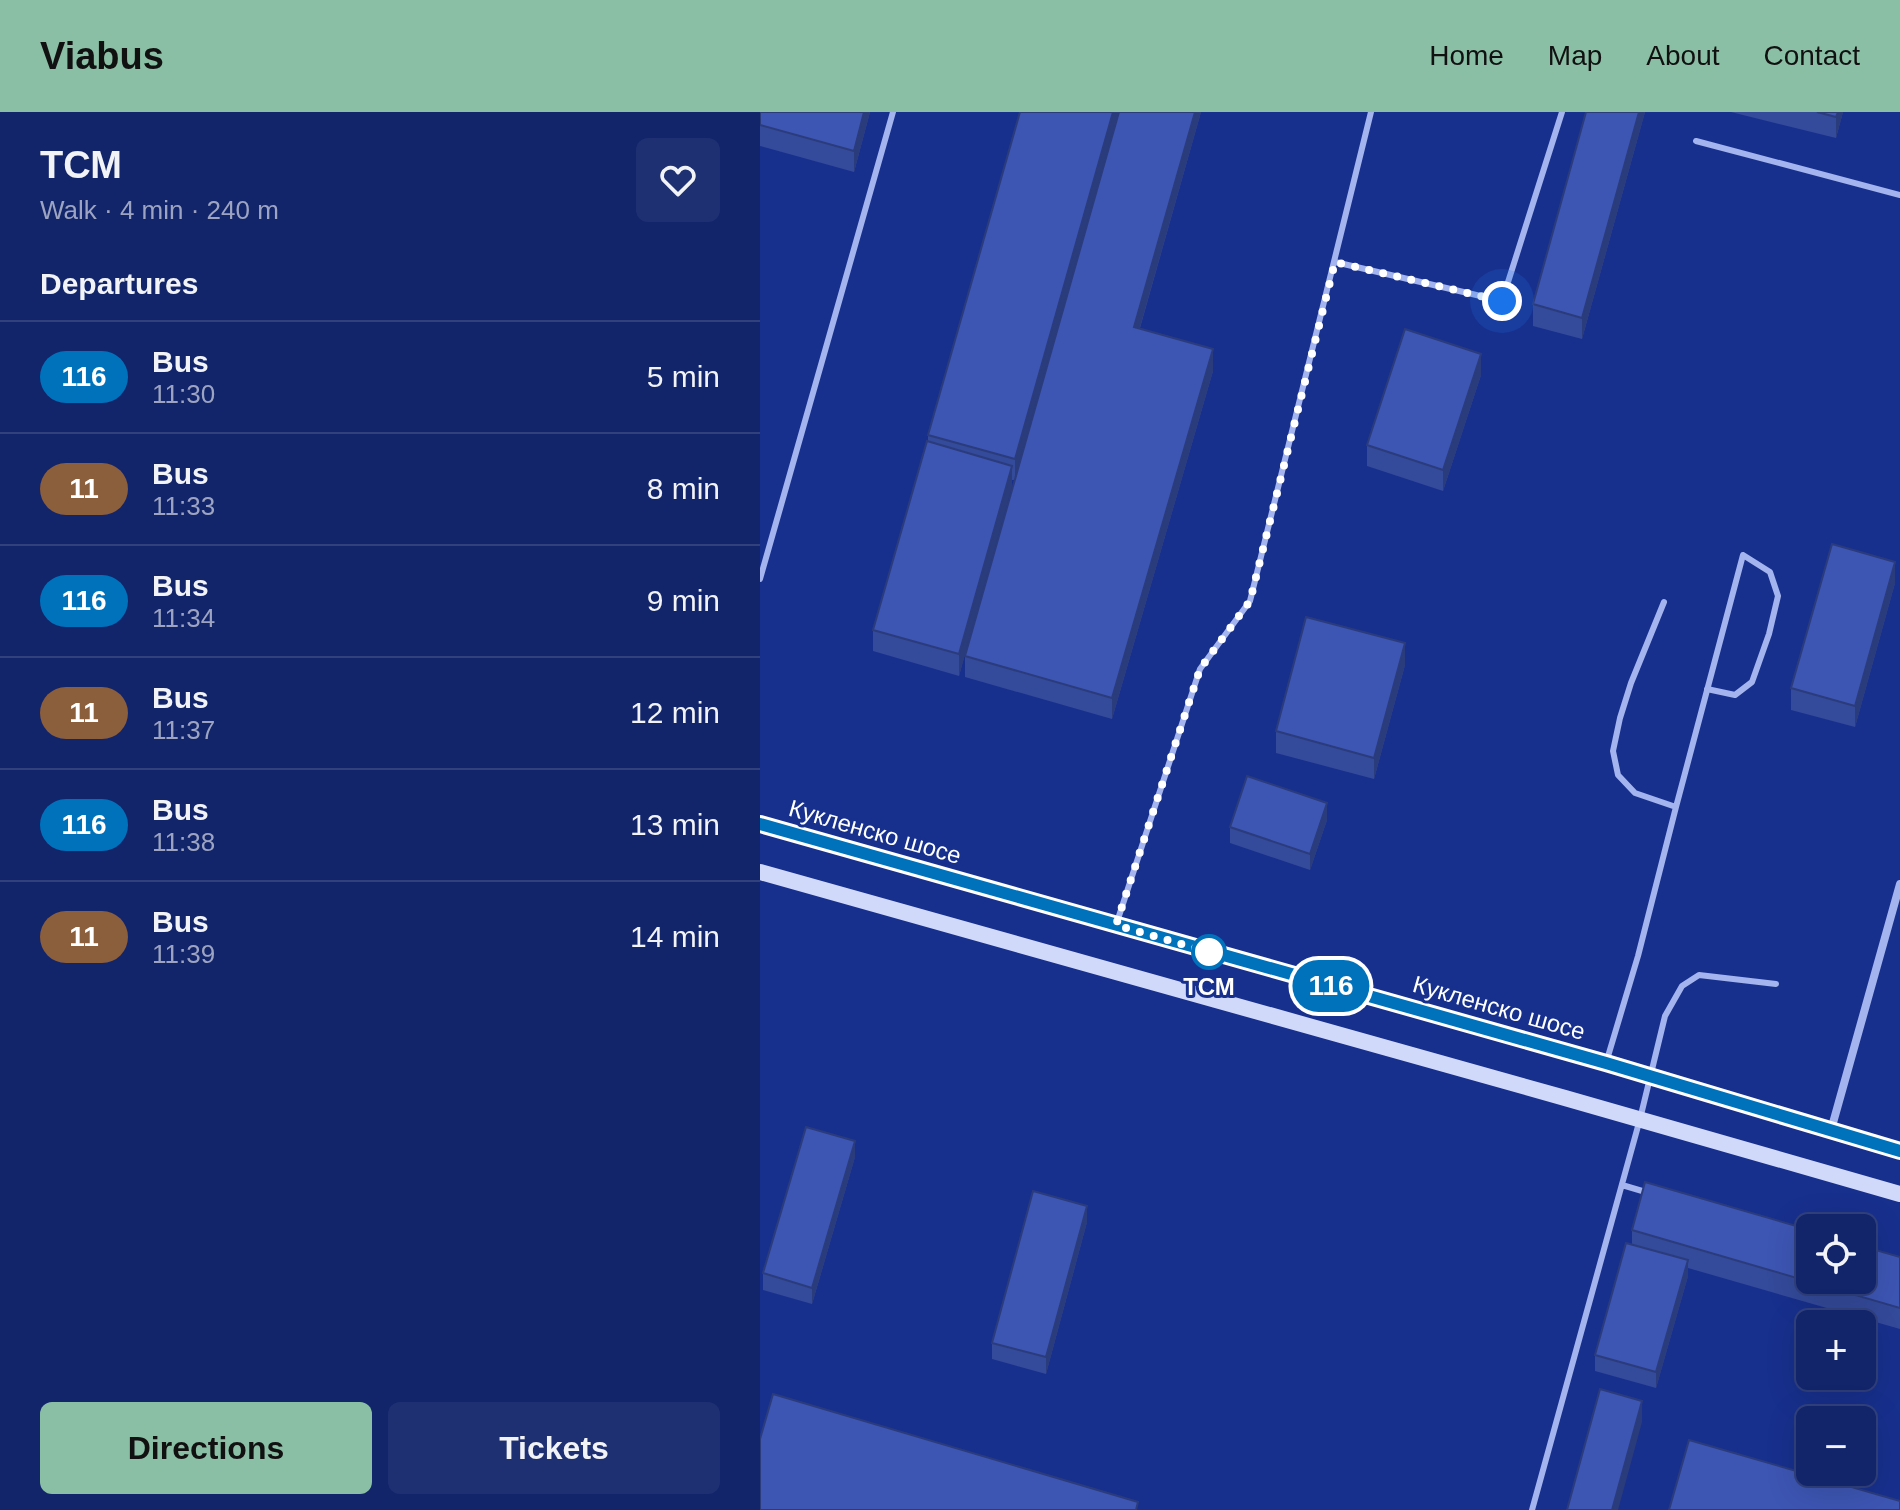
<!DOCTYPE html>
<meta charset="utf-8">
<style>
:root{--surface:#12246a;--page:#1f3072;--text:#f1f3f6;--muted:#9ca4c1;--line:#31417e;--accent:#8abfa5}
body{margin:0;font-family:Helvetica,sans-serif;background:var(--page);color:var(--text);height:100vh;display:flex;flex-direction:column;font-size:30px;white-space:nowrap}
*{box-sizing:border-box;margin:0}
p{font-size:26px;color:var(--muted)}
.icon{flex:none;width:44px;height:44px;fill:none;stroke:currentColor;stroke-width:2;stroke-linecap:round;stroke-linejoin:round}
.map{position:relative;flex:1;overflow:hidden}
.panel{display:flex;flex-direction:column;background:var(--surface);width:760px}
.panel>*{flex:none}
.badge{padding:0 16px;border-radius:26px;font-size:28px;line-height:52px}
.controls{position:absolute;left:1036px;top:1102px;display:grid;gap:16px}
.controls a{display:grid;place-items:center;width:80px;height:80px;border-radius:12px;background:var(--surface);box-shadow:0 8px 32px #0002,0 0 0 2px var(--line);font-size:40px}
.you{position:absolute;width:40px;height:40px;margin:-20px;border:6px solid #fff;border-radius:50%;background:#1a73e8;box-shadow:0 0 0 12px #1a73e833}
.map>.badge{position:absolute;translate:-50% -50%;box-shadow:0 0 0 4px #fff}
h2{padding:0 40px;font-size:30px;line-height:72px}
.round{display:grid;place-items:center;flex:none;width:84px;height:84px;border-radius:12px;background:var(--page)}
.head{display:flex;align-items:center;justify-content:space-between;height:136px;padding:0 40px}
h1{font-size:38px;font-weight:700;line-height:60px}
.cta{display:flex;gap:16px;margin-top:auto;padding:16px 40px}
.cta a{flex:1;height:92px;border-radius:12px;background:var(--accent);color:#111;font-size:32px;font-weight:700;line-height:92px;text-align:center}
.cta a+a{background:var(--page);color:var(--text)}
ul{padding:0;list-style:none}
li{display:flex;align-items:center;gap:24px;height:112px;padding:0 40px;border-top:2px solid var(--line)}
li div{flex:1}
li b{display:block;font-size:30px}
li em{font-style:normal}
li .badge{min-width:88px;font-weight:700;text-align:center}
header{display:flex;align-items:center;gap:48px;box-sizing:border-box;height:112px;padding:0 40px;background:var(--accent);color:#111}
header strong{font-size:38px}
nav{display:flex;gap:44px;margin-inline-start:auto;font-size:28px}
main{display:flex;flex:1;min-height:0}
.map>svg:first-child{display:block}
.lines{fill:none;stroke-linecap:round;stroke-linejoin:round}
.service{stroke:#a4b4ee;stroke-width:6}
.minor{stroke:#a4b4ee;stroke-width:8}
.secondary{stroke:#d1d9fa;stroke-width:16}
.wall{fill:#344a9a}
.shaded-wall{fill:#2b3c7d}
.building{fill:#3d56b3;stroke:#2b3c7d;stroke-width:2}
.line-casing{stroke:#fff;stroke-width:18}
.line{stroke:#0072bc;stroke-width:12}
.walk{stroke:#fff;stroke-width:8;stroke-dasharray:0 14.4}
.stop-dot{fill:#fff;stroke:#0072bc;stroke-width:4}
.labels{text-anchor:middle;stroke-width:6;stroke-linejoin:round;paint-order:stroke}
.street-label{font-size:24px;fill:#fff;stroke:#18308d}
.stop-label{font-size:24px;font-weight:bold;fill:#fff;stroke:#18308d}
</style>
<header>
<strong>Viabus</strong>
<nav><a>Home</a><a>Map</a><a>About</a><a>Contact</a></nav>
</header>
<main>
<section class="panel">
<div class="head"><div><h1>ТСМ</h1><p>Walk · 4 min · 240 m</p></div><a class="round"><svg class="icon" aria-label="heart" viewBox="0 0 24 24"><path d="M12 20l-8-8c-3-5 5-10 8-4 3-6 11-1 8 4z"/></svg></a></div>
<h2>Departures</h2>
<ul>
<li><span class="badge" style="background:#0072bc;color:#fff">116</span><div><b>Bus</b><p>11:30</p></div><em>5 min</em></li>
<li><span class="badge" style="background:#8b5e3c;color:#fff">11</span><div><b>Bus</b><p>11:33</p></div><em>8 min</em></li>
<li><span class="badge" style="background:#0072bc;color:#fff">116</span><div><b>Bus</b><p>11:34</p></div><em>9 min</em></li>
<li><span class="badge" style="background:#8b5e3c;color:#fff">11</span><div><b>Bus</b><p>11:37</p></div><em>12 min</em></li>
<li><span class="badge" style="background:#0072bc;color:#fff">116</span><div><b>Bus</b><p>11:38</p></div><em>13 min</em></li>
<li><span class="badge" style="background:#8b5e3c;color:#fff">11</span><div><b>Bus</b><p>11:39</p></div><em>14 min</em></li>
</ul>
<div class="cta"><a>Directions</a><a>Tickets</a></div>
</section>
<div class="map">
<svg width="1140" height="1398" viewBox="0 0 1140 1398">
<rect width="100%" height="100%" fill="#18308d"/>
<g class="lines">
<path class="service" d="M936,29l204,54
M575,150l167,39 60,-189
M0,467l133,-467
M904,490l-33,81 -11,35 -7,33 5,24 17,18 41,14
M357,810l83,-253 50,-68 121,-489
M846,951l32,-107 38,-149 67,-252 27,17 8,24 -9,38 -17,48 -17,13 -28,-6
M862,1073l27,8
M772,1398l108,-391 25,-103 17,-30 17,-11 77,9"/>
<path class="minor" d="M1071,1018l69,-246"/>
<path class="secondary" d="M0,712l846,239 294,88
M0,760l805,226 335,96"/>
</g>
<path class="wall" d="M0,0h110l-16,60 -94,-26z
M260,0h181l-61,216 73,43 -101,348 -147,-42v-21l50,-176h-3l-53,196 -86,-25v-21l55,-189v-6z
M826,0h59l-63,227 -49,-13v-22z
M971,0h112l-7,26z
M721,263l-38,116 -76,-25v-21z
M1135,471l-40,144 -64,-17v-22z
M645,553l-31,114 -98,-26v-22z
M567,708l-17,50 -80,-27v-16z
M95,1045l-43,147 -49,-14v-17z
M327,1110l-41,152 -54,-15v-16z
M872,1118l268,27v72l-212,-61v8l-32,112 -61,-17v-16l37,-111z"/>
<path class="shaded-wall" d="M104,0h6l-16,60v-21z
M353,0h6l-104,368v-21z
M435,0h6l-67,236v-21z
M879,0h6l-63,227v-21z
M1078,0h5l-7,26v-21z
M453,237v22l-101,348v-21z
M721,242v21l-38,116v-21z
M252,354v21l-53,189v-22z
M1135,450v21l-40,144v-21z
M645,531v22l-31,114v-21z
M567,691v17l-17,50v-16z
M95,1029v16l-43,147v-16z
M327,1094v16l-41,152v-17z
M928,1148v16l-32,112v-16z
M882,1289v21l-24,88h-6z"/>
<path class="building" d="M0,0h104l-10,39 -94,-26z
M260,0h93l-98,347 -87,-24z
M359,0h76l-61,215 79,22 -101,349 -147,-42z
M826,0h53l-57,206 -49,-14z
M1057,0h21l-2,5z
M645,217l76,25 -38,116 -76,-25z
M167,329l85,25 -53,188 -86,-24z
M1072,432l63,18 -40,144 -64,-18z
M546,505l99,26 -31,115 -98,-27z
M487,664l80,27 -17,51 -80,-27z
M46,1015l49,14 -43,147 -49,-15z
M885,1070l165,48v50h52v-34l38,11v51l-268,-78z
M273,1079l54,15 -41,151 -54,-14z
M866,1131l62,17 -32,112 -61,-17z
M840,1277l42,12 -30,109h-45z
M13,1282l365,108 -2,8h-376v-71z
M929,1328l211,61v9h-231z"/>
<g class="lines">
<g class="line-casing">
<path id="line" d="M0,712l846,239 294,88"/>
</g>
<use href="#line" class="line"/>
<path class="walk" d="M449,840l-93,-27 84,-256 50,-68 85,-339 167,39"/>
</g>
<circle class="stop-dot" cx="449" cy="840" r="16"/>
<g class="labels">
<g class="street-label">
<text transform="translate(115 720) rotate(16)" y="8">Кукленско шосе</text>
<text transform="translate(739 896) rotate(16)" y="8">Кукленско шосе</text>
</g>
<g class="stop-label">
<text x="449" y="883">ТСМ</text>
</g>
</g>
</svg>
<div class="controls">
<a><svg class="icon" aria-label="locate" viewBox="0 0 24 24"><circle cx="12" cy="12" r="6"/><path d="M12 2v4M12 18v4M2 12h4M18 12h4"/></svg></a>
<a>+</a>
<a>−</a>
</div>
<div class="you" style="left:742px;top:189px"></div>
<b class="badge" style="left:571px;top:874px;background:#0072bc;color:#fff">116</b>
</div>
</main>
